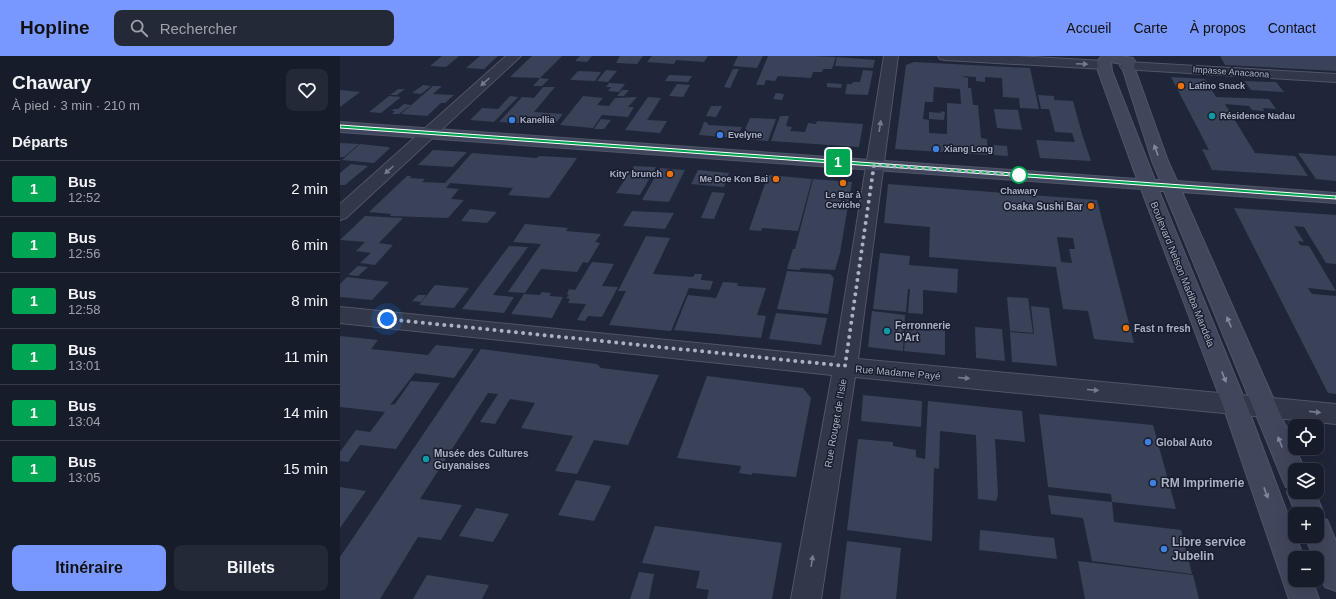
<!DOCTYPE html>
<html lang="fr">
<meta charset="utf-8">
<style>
:root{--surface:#171c2b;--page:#242937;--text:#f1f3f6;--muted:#9ea1a9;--line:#363a47;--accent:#7898ff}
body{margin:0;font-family:Arial,sans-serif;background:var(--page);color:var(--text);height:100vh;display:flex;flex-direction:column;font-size:15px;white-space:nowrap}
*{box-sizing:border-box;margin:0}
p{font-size:13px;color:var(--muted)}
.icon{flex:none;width:22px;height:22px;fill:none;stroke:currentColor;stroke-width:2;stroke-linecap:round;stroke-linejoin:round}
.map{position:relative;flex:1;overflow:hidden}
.details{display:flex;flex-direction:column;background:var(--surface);width:340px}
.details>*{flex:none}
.badge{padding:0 8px;border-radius:3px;font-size:14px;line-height:26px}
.fabs{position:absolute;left:948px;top:363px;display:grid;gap:8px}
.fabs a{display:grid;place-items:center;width:36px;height:36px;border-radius:8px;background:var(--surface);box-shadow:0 4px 16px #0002,0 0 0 1px var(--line);font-size:20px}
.you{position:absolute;width:20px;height:20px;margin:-10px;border:3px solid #fff;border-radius:50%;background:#1a73e8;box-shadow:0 0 0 6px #1a73e833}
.map>.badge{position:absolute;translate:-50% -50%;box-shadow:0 0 0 2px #fff}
h2{padding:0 12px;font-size:15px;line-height:36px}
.round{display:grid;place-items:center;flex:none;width:42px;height:42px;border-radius:8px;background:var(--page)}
.headline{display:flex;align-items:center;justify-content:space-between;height:68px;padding:0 12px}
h1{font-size:19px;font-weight:800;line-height:30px}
.primary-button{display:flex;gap:8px;margin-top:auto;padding:8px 12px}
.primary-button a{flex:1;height:46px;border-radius:8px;background:var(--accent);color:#111;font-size:16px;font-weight:800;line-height:46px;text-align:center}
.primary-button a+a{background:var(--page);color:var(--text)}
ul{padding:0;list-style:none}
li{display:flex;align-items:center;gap:12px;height:56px;padding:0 12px;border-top:1px solid var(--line)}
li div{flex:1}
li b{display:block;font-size:15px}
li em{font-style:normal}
li .badge{min-width:44px;font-weight:700;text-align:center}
header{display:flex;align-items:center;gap:24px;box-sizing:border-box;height:56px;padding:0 20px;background:var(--accent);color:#111}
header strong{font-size:19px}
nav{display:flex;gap:22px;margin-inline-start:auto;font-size:14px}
.search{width:280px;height:36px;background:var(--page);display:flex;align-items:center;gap:10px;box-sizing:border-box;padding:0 14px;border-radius:8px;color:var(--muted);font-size:15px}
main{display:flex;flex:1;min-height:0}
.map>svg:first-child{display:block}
.building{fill:#3a4259;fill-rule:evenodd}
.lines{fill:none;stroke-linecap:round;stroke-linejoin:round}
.street-casing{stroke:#505567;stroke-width:2}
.secondary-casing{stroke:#505567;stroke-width:2}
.street{fill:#323849;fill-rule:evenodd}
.secondary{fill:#40465c;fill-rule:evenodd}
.oneway{fill:#757b8e}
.oneway2{fill:#81879c}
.line{fill:#00a651;stroke:#fff}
.walk{stroke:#acb2c6;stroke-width:4;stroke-dasharray:0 7.2}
.food-dot{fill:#e8710a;stroke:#181e2d;stroke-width:1.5}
.culture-dot{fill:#0f9aa8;stroke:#181e2d;stroke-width:1.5}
.shop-dot{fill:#3f7fe0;stroke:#181e2d;stroke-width:1.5}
.stop-dot{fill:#fff;stroke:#00a651;stroke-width:2}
.labels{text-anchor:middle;stroke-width:3;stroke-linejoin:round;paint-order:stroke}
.far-street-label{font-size:9px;fill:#acb2c6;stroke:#181e2d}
.far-poi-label{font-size:9px;font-weight:bold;fill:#acb2c6;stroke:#181e2d;text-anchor:start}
.far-stop-label{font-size:9px;font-weight:bold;fill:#acb2c6;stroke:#181e2d}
.poi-label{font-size:10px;font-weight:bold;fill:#acb2c6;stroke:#181e2d;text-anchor:start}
.street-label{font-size:10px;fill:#acb2c6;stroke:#181e2d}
.near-poi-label{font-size:12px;font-weight:bold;fill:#acb2c6;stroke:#181e2d;text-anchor:start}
</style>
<header>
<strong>Hopline</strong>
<div class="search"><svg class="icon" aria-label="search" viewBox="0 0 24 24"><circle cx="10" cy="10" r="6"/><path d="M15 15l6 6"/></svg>Rechercher</div>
<nav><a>Accueil</a><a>Carte</a><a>À propos</a><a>Contact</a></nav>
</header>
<main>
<section class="details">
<div class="headline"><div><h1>Chawary</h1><p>À pied · 3 min · 210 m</p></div><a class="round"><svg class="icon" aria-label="heart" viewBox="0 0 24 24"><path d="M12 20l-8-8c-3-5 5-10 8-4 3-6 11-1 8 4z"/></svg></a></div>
<h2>Départs</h2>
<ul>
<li><span class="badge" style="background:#00a651;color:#fff">1</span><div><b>Bus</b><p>12:52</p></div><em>2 min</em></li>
<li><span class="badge" style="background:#00a651;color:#fff">1</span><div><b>Bus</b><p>12:56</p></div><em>6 min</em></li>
<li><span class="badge" style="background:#00a651;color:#fff">1</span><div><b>Bus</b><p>12:58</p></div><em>8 min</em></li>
<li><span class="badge" style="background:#00a651;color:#fff">1</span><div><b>Bus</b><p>13:01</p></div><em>11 min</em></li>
<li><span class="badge" style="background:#00a651;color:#fff">1</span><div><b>Bus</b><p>13:04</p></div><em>14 min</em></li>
<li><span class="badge" style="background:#00a651;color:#fff">1</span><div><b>Bus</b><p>13:05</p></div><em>15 min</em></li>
</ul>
<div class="primary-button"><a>Itinéraire</a><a>Billets</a></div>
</section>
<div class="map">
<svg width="996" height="543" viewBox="0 0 996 543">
<rect width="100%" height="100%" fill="#1f2639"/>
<path class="building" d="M102,0h17l-13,11 -16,-1z
M140,0h18l-14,13 -18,-1z
M192,0h30l-22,22 -30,-1z
M240,0h12l-5,6 -12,-1z
M280,0h23l-6,8 -21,-1z
M312,0h56l-4,6 -28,-2 -2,4 -27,-2z
M398,0h25l-6,12 -24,-2z
M428,0h45l23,1 -4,12h-9l-1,3h-9l-2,6 -33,-2 -3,5 -9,-1 -2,5h-8z
M880,0h116v15l-111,-6z
M497,1l38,3 -2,8 -38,-2z
M574,6l116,6 9,41 -19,-1 -1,-10 -16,-1 -1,-19 -17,-1v5l-9,-1v-4l-15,-1 7,2v10h3l2,17h5l3,33 6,1 1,16 -93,-6 11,-84zM594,31l26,2 1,15 -14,-1v31l-18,-1v-13l-6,-1 2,-17h8z
M393,13h6l-9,19 -6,-1z
M266,14l11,1 -9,11 -11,-1z
M523,14l10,1 -5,24 -23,-1 2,-10h5l1,-2h7z
M238,15l23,1 -6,9 -25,-1z
M329,19l23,1 -4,6 -23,-1z
M831,21l34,2 11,18 53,2 7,10 -13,-1 1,3 -12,-1 -3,-4 -24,-2 30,49 40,3 13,20 -96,-6 -10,-21 7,1z
M200,22l9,1 -7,7h-9z
M904,25l32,1 8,10 -33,-2z
M269,27l16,1 -6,8 -11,-1 3,-4h-5z
M487,27l15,1 -1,4 -14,-1z
M337,28l13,1 -7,12 -14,-1z
M83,29l8,1 -10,8 -9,-1z
M93,30h9l-9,8 21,1 -9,8h-4l-14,13 -26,-2z
M203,31h12l-21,25 29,2 -9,11 -55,-3 23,-25 12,1z
M58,33h7l-8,6h-7z
M0,34l20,2 -20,15z
M282,34h7l-5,6h-7z
M436,37l8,1 -2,6 -9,-1z
M698,39l16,1v4l19,1 9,33 9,27 -51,-3 -4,-18 39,2 -3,-9 -17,-1 -6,-23h-8z
M49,40l12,1 -20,16 -12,-1z
M170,40l8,1 -24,25 -24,-2 12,-12 16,1z
M243,40l20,2 -6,7 12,1 6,-8 22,-1 -9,10h6l-6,10 -26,-2 -9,13 -33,-3z
M308,41l13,1 -14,22 20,1 -7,12 -35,-3z
M64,48l7,1 -12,9h-7l3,-3h-4l3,-2h4z
M371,50h11l-6,11 -10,-1z
M654,53l24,1 4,20 -25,-2z
M601,55l4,1 -1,8 -15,-1v-7l12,1z
M440,60h9l-3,10 6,1 -2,4 15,1 3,-9 8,1 1,-3 46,3 -4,23 -88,-6z
M410,62l26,1 -8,22 -27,-2z
M261,63l10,1 -7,9h-10z
M364,66l4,1v2l34,2 -5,11 -38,-3z
M0,87l19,1 -15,13h-4z
M20,88l28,3 2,1 -16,15 -32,-3z
M653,89l14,1 1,10 -14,-1z
M93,94l34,2 -14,15 -35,-2z
M132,97l65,5 2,-2 38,2 -28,40 -41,-3 5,-7 -63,-5 -4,5 13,1 -8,10 13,1 -16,18 -58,-2 1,-2 -22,-2 38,-36h4l-1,2 15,1 -3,3 23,1z
M958,97l38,3v25l-20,-2z
M11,108l17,2 -23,19h-5v-12z
M294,110l22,1 -16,28 -24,-2z
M320,112l25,2 -16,32 -27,-2z
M358,114l31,3 -5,14 -33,-3z
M428,119l44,4 -14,52 -36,-3 -1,3 -12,-1z
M473,123l39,3 -12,71 -5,17 -34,-2 -1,2 -13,-1 6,-20h2z
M548,128l209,16 37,143 -40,-4 -6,-28 -25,-2 -7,-42 -127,-10 1,-30 -46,-4zM717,181l16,1 2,11h-6l3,14 -11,-1z
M372,136l13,1 -11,26 -13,-1z
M894,152l102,7v49l-10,-1 -22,-36 -10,-1 10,16 -6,-1 2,4 9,1 27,45 -28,-3 4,6 24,2v98l-8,-1z
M130,153l27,3 -10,11 -26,-2z
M292,155l42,2 -9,16 -42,-3z
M25,160l38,2 -24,25 14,2 -18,20 -15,-2 11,-10 -15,-2 9,-9 -25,-2z
M185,168l43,4 -2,3 35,3 -6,8 5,1 -12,20 -5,-1 -6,10 -36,-3 -16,24 -17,-1 33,-48 -28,-2z
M306,180l24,2 -17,36 40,3 2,-3h7l-1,6 12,1 -3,9 -21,-2 -18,43 -62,-6 17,-34h-8z
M169,190l19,1 -35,48 21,2 -10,16 -42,-4z
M540,197l30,3 -1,9 49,4 -1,24 -34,-3v24l-15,-1 2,-24h-2l-2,23 -33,-3z
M252,206l22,2 -12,22 16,1 -16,30 -14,-1 -3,5 -8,-1 9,-16 -18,-1 2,-4 -4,-1 3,-3 -2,-1 2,-5 6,1z
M18,210l10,1 -10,9 -10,-1z
M447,215l43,3 4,4 -6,36 -51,-5z
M7,221l42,5 -17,18 -32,-3v-13z
M383,226l15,1 -1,3 29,2 -9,27 9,1 -5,22 -87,-8 14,-35 28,3z
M95,229l34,3 -15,20 -35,-3z
M202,236l9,1 -2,3 14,1 -11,21 -41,-4 13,-20 16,1z
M78,239h8l-5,7 -9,-1z
M667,241l21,1 5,35 -23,-2z
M691,250l18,2 8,58 -45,-4 -2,-30 24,2z
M532,255l33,4 -2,36 -35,-4z
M436,257l51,5 -6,27 -52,-6z
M566,268l39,3v28l-41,-4z
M635,271l27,2 3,32 -29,-3z
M0,280l38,4 -7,9 57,6 8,-10 38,4 -20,29 -39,-5 -25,32 5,-1 16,-23 29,2 -44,66 -36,-4 -12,17 -8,-1v-9l16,-22 14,2 15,-20 -45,-5z
M141,293l116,15 4,4 58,7 -31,70 -34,-5 -17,34 -22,-3 18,-35 -52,-8 14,-25 -25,-4 -15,25 -15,-2 18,-28 -10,-1 -68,106 42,6 -21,35 -23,-3 -38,62h-40v-42z
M367,320l96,12 8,10 -15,79 -44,-4v2l-13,-2 2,-7 -64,-8z
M523,339l59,6 -1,26 -60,-6z
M588,345l94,10 3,31 -30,-3 3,56 -2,6 -18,-2 -2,-64 -36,-4 -1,38 -5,-1 -2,73 -85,-11 11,-91 35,3v4l23,4v7l9,2z
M699,358l114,11 23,84 -64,-7 2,20 67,8 11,44 -100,-13 -9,-43 -32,-4 -3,-19 64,7 -1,-8 -63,-7z
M236,424l35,6 -17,35 -36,-6z
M0,431l26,4 -26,37z
M136,452l33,6 -16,28 -34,-6z
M315,470l127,17 -10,56h-65l2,-9 -13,-2 4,-17 -58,-8z
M640,474l74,8 3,21 -78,-9z
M507,485l54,7 -5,51h-56z
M738,505l115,14 6,24h-114z
M299,516l15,2 -5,25h-19z
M87,519l62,10 -7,14h-69z"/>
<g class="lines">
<g class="street-casing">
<path id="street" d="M166,0h15l-175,162 -6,2v-16z
M544,0h14l-40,303 478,45v20l-481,-47 -34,222h-30l41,-224 -492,-52v-16l495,50z
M598,0h78l88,5 5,1 2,3 -2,3 -5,1 -159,-9 -5,-1z
M787,6l209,12v8l-214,-13 -2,-3 2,-3z"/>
</g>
<g class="secondary-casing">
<path id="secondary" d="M762,0h19l12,2 2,3 -1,5 2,6 32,89 9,20 159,12v10l-154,-11 123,278h-10v22h20l9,22 -2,4 5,2 9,21v50l-11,-4 -8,-21v-8h-3l-9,-22h12v-22h-21l-9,-22 2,-4 -3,-1 -4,-9 -118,-287h-5l87,212 58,155h-9v22h17l7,19h-30l-67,-196 -81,-214 -801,-57v-10l797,57 -39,-108 -1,-10zM771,6l10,2 31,97 8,19h-5l-43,-109z"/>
</g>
<use href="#street" class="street"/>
<use href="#secondary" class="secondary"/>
</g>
<defs><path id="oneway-solid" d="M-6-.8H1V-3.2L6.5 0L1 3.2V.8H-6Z"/></defs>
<g class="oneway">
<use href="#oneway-solid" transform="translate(742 8) rotate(3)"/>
<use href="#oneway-solid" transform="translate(145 26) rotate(138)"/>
<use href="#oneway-solid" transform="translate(540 70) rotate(-81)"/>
<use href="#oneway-solid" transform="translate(49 114) rotate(138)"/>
<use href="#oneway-solid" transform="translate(624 322) rotate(5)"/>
<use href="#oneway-solid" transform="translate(753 334) rotate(5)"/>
<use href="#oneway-solid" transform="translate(975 356) rotate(6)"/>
<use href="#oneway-solid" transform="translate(472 505) rotate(-81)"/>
</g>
<g class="oneway2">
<use href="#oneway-solid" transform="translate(816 94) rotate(-110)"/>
<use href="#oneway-solid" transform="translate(889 266) rotate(-113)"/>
<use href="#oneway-solid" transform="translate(884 321) rotate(69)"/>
<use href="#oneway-solid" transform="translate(940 386) rotate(-112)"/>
<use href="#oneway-solid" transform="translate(926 437) rotate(70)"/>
</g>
<path class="line" d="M0,69l996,71v3l-996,-71z"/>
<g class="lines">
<path class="walk" d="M47,263l458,47 29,-201 147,10h-2"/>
</g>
<g class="food-dot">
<circle cx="841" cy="30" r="4"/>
<circle cx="330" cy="118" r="4"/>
<circle cx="436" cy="123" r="4"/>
<circle cx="503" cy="127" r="4"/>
<circle cx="751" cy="150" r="4"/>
<circle cx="786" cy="272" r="4"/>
</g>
<g class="culture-dot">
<circle cx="872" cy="60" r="4"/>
<circle cx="547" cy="275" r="4"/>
<circle cx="86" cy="403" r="4"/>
</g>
<g class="shop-dot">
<circle cx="172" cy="64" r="4"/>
<circle cx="380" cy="79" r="4"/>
<circle cx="596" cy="93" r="4"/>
<circle cx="808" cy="386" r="4"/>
<circle cx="813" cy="427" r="4"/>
<circle cx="824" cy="493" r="4"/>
</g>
<circle class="stop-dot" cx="679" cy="119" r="8"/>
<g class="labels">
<g class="far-street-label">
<text transform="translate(891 16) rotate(4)" y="3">Impasse Anacaona</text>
</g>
<g class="far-poi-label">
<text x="849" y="33">Latino Snack</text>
<text x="880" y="63">Résidence Nadau</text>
<text x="180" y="67">Kanellia</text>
<text x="388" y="82">Evelyne</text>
<text x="604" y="96">Xiang Long</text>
<text x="322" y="121" text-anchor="end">Kity' brunch</text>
<text x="428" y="126" text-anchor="end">Me Doe Kon Bai</text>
<text x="503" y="142" text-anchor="middle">Le Bar à<tspan x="503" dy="10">Ceviche</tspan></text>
</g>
<g class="far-stop-label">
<text x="679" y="138">Chawary</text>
</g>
<g class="poi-label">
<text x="743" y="154" text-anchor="end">Osaka Sushi Bar</text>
<text x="555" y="273">Ferronnerie<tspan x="555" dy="12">D'Art</tspan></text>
<text x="794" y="276">Fast n fresh</text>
<text x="816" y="390">Global Auto</text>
<text x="94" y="401">Musée des Cultures<tspan x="94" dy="12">Guyanaises</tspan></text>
</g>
<g class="street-label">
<text transform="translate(843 218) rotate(68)" y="4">Boulevard Nelson Madiba Mandela</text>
<text transform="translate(558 316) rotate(5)" y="4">Rue Madame Payé</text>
<text transform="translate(495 367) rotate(-80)" y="4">Rue Rouget de l'Isle</text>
</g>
<g class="near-poi-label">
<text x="821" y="431">RM Imprimerie</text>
<text x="832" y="490">Libre service<tspan x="832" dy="14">Jubelin</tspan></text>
</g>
</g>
</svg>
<div class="fabs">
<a><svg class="icon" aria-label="locate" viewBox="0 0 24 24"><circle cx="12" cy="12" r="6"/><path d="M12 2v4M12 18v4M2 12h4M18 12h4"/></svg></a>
<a><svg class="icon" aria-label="layers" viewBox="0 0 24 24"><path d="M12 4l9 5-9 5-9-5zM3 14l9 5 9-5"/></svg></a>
<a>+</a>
<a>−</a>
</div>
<div class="you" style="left:47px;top:263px"></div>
<b class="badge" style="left:498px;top:106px;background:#00a651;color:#fff">1</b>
</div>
</main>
